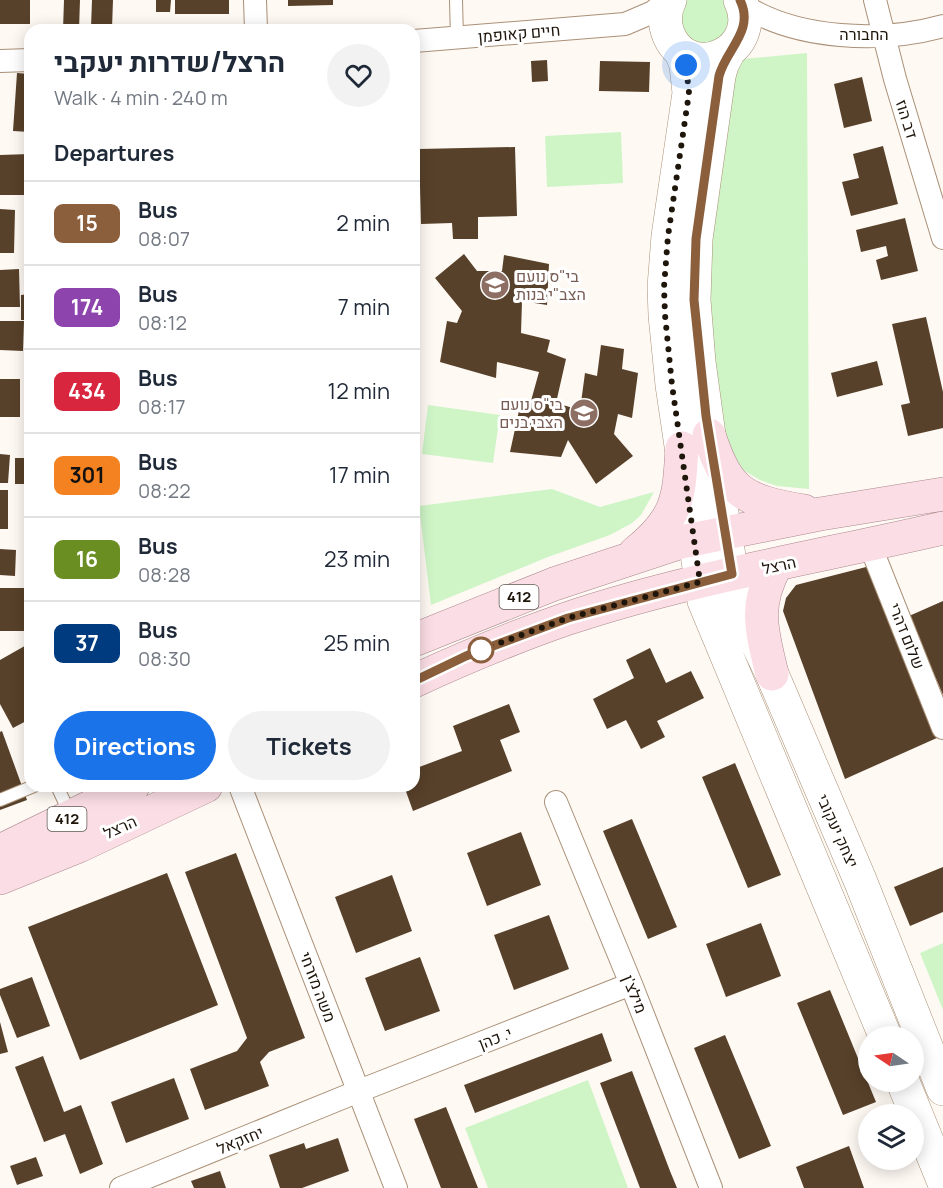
<!DOCTYPE html>
<meta charset="utf-8">
<style>
:root{--surface:#fff;--page:#f2f2f3;--text:#1f2937;--muted:#747a83;--line:#e0e1e3;--accent:#1a73e8}
body{margin:0;font-family:Manrope,Heebo,sans-serif;background:var(--page);color:var(--text);height:100vh;display:flex;flex-direction:column;font-size:22px;white-space:nowrap}
*{box-sizing:border-box;margin:0}
p{font-size:20px;color:var(--muted)}
.icon{flex:none;width:33px;height:33px;fill:none;stroke:currentColor;stroke-width:2;stroke-linecap:round;stroke-linejoin:round}
.map{position:relative;flex:1;overflow:hidden}
.drawer{position:absolute;left:24px;top:24px;width:396px;height:768px;display:flex;flex-direction:column;background:var(--surface);border-radius:18px;box-shadow:0 3px 15px #0003}
.drawer>*{flex:none}
.badge{padding:0 12px;border-radius:9px;font-size:21px;line-height:39px}
.needle{width:39px;rotate:283deg}
.controls{position:absolute;left:858px;top:1026px;display:grid;gap:12px}
.controls a{display:grid;place-items:center;width:66px;height:66px;border-radius:50%;background:var(--surface);box-shadow:0 3px 15px #0003;font-size:30px}
.you{position:absolute;width:30px;height:30px;margin:-15px;border:4px solid #fff;border-radius:50%;background:#1a73e8;box-shadow:0 0 0 9px #1a73e833}
.map>.badge{position:absolute;translate:-50% -50%;box-shadow:0 0 0 3px #fff}
h2{padding:0 30px;font-size:22px;line-height:54px}
.round{display:grid;place-items:center;flex:none;width:63px;height:63px;border-radius:32px;background:var(--page)}
.summary{display:flex;align-items:center;justify-content:space-between;height:102px;padding:0 30px}
h1{font-size:28px;font-weight:700;line-height:45px}
.cta{display:flex;gap:12px;margin-top:auto;padding:12px 30px}
.cta a{flex:1;height:69px;border-radius:36px;background:var(--accent);color:#fff;font-size:24px;font-weight:700;line-height:69px;text-align:center}
.cta a+a{background:var(--page);color:var(--text)}
ul{padding:0;list-style:none}
li{display:flex;align-items:center;gap:18px;height:84px;padding:0 30px;border-top:2px solid var(--line)}
li div{flex:1}
li b{display:block;font-size:22px}
li em{font-style:normal}
li .badge{min-width:66px;font-weight:700;text-align:center}
.map>svg:first-child{display:block}
.green{fill:#cff5c7}
.building{fill:#58412a}
.lines{fill:none;stroke-linecap:round;stroke-linejoin:round}
.lane-casing{stroke:#aa9077;stroke-width:14}
.street-casing{stroke:#aa9077;stroke-width:24}
.secondary-casing{stroke:#aa9077;stroke-width:34}
.primary-casing{stroke:#ac888d;stroke-width:34}
.lane{stroke:#fff;stroke-width:12}
.street{stroke:#fff;stroke-width:22}
.secondary{stroke:#fff;stroke-width:33}
.primary{stroke:#fbdde5;stroke-width:33}
.line-casing{stroke:#fff;stroke-width:14}
.line{stroke:#8b5e3c;stroke-width:9}
.walk{stroke:#1e150b;stroke-width:6;stroke-dasharray:0 10.8}
.stop-dot{fill:#fff;stroke:#8b5e3c;stroke-width:3}
.labels{text-anchor:middle;stroke-width:6;stroke-linejoin:round;paint-order:stroke}
.shield{fill:#fff;stroke:#625b54;stroke-width:1.5}
.shield-label{font-size:15px;font-weight:bold;fill:#1e150b}
.street-label{font-size:16px;fill:#1e150b;stroke:#fff}
.education-label{font-size:16px;fill:#785e54;stroke:#fff;text-anchor:start}
</style>
<div class="map">
<svg width="943" height="1188" viewBox="0 0 943 1188">
<rect width="100%" height="100%" fill="#fef9f3"/>
<path class="green" d="M686,0h39l6,30 -24,17 -22,-8 -7,-28z
M807,53l2,436 -32,-3 -17,-6 -17,-10 -9,-11 -12,-31 -19,-126 21,-209 18,-34z
M621,132l2,51 -76,4 -2,-51z
M428,405l72,10 -7,48 -71,-9z
M552,489l48,18 54,-15 -13,23 -9,8 -22,12 -62,22 -117,48 -12,-99z
M943,943v67l-23,-57z
M588,1080l40,108h-140l-23,-60z"/>
<path class="building" d="M0,0h30v24h-30z
M64,0h16l-1,30h-16z
M92,0h21l-1,28 -21,-1z
M156,0h15l-1,12h-14z
M175,0h54v14h-54z
M288,0h45v5l-45,1z
M547,60l1,21 -16,1 -1,-21z
M600,61l50,1 -1,30 -50,-1z
M17,73l13,1v58l-17,-1z
M862,77l10,44 -28,7 -10,-44z
M883,146l15,58 -47,12 -9,-34 17,-4 -6,-24z
M515,147l2,69 -39,1v22h-25l-1,-16 -31,1 -2,-75z
M30,154v41h-30v-40z
M0,209l15,1 -1,43h-14z
M905,218l13,53 -37,9 -5,-20 12,-4 -2,-10 -25,6 -5,-22z
M464,254l13,17h25l2,-16 45,9 -2,41 -25,-4 -1,32 29,7 -3,12 19,7 -10,44 24,7 5,-37 12,3 4,-31 23,4 -2,20 16,4 -6,45 -14,-4 -4,20 19,22 -37,28 -28,-44 -7,17 -51,-5 10,-46 9,2 10,-36 -42,-10 -1,16 -56,-16 7,-41 10,2 5,-12 -27,-33z
M19,269l1,38h-20v-37z
M30,294v26h-9v-25z
M926,317l17,75v36l-35,8 -7,-31 9,-2 -18,-79z
M0,321h24l-1,30 -23,-1z
M877,361l6,24 -46,12 -6,-24z
M0,379h20v38h-20z
M0,454l10,1 -2,28h-8z
M15,458h15v26h-15z
M0,490h8v39h-8z
M0,549l16,1 -1,26 -15,-1z
M870,566l69,171 -94,42 -62,-168 3,-13 10,-13z
M0,588h30v43h-30z
M943,601v94l-34,-79z
M30,643v76l-17,9 -13,-24v-44z
M650,648l16,35 25,-12 13,27 -47,23 8,16 -24,12 -15,-29 -19,9 -14,-30 41,-21 -8,-18z
M509,704l11,28 -20,8 12,31 -99,40 -9,-25h10v-17l48,-18 -9,-25z
M2,731l25,69 -27,10v-78z
M735,763l46,112 -33,13 -46,-111z
M632,819l45,108 -29,12 -45,-108z
M521,832l20,53 -54,21 -20,-53z
M236,853l69,185 -36,14 -9,10 9,24 -64,24 -15,-41 47,-18 10,-13 -62,-166z
M943,867v45l-33,14 -16,-39z
M167,873l51,132 -138,55 -52,-133z
M392,875l20,56 -56,22 -21,-56z
M549,915l20,54 -55,21 -20,-55z
M761,923l20,53 -55,21 -20,-53z
M420,957l20,54 -55,20 -20,-53z
M32,977l18,49 -33,12 -17,-43v-6z
M830,990l46,112 -33,13 -46,-112z
M0,1022l8,30 -8,2z
M602,1033l10,28 -137,52 -11,-28z
M725,1035l46,111 -32,13 -45,-111z
M43,1056l21,56 17,-7 22,59 -23,10 -15,-40 -21,8 -29,-75z
M632,1071l38,100 7,17h-37l-40,-105z
M174,1078l15,41 -63,24 -15,-41z
M446,1107l32,81h-37l-27,-69z
M338,1138l11,33 -47,17h-22l-11,-33 35,-12 2,6z
M849,1146l15,42h-60l-8,-21z
M36,1157l7,19 -26,9 -7,-19z
M220,1171l6,17h-32l-3,-7z"/>
<g class="lines">
<g class="lane-casing">
<path id="lane" d="M456,0l1,38
M57,786l14,30
M0,800l34,-14"/>
</g>
<g class="street-casing">
<path id="street" d="M255,0l1,30
M875,0l20,79 48,159
M743,5c54,35 139,38 200,21
M414,41l211,-17 28,-12 15,-12
M0,61l30,-1
M870,545l73,183
M240,786l156,402
M556,802l75,182 80,204
M121,1188l238,-97 272,-107"/>
</g>
<g class="secondary-casing">
<path id="secondary" d="M670,0c-6,12 -6,24 -1,36 23,49 95,13 71,-36
M729,51l-7,14 -3,11 -23,163 -2,61 5,62 10,73 23,139 5,27 35,73 88,206 83,209
M681,52l5,13 3,28 -21,143 -4,51 1,28 7,70 32,216 181,435
M903,1082l40,98"/>
</g>
<g class="primary-casing">
<path id="primary" d="M709,435c19,59 36,66 95,76
M635,553c43,-34 44,-54 47,-105
M414,640l140,-56 127,-42 139,-28 123,-20
M772,674c-10,-43 -19,-67 4,-109
M414,681c50,-23 100,-44 152,-62 122,-41 252,-62 377,-91
M0,851l133,-65
M0,878l79,-32 127,-60"/>
</g>
<use href="#lane" class="lane"/>
<use href="#street" class="street"/>
<use href="#secondary" class="secondary"/>
<use href="#primary" class="primary"/>
</g>
<g class="lines">
<g class="line-casing">
<path id="line" d="M414,681l52,-25 102,-38 164,-44 -26,-158 -12,-116 2,-61 23,-163c7,-27 36,-45 21,-76"/>
</g>
<use href="#line" class="line"/>
<path class="walk" d="M481,650l87,-32 132,-36 -28,-197 -7,-70 -1,-28 4,-51 21,-143 -3,-28"/>
</g>
<defs>
<g id="school-disc" transform="scale(1.5)"><circle r="9.5" fill="#8d6e63" stroke="#fff"/><path d="M0-5L7-2L0 1L-7-2ZM-4 1L0 2.5L4 1V4Q0 6-4 4Z" fill="#fff"/></g>
</defs>
<g fill-rule="evenodd">
<use href="#school-disc" x="495" y="285"/>
<use href="#school-disc" x="584" y="413"/>
</g>
<circle class="stop-dot" cx="481" cy="650" r="12"/>
<g class="labels">
<g class="shield">
<rect x="499.5" y="585" width="39" height="24" rx="4.5"/>
<rect x="47.5" y="807" width="39" height="24" rx="4.5"/>
</g>
<g class="shield-label">
<text x="519" y="602">412</text>
<text x="67" y="824">412</text>
</g>
<g class="street-label">
<text transform="translate(519 33) rotate(-5)" y="6">חיים קאופמן</text>
<text x="864" y="40">החבורה</text>
<text transform="translate(907 119) rotate(73)" y="6">דב הוז</text>
<text transform="translate(779 565) rotate(-12)" y="6">הרצל</text>
<text transform="translate(907 636) rotate(68)" y="6">שלום דהרי</text>
<text transform="translate(120 827) rotate(-24)" y="6">הרצל</text>
<text transform="translate(838 831) rotate(66)" y="6">יצחק יעקובי</text>
<text transform="translate(318 987) rotate(69)" y="6">משה מזרחי</text>
<text transform="translate(635 994) rotate(68)" y="6">מילצ'ן</text>
<text transform="translate(495 1038) rotate(-21)" y="6">י. כהן</text>
<text transform="translate(240 1140) rotate(-22)" y="6">יחזקאל</text>
</g>
<g class="education-label">
<text x="516" y="282">בי"ס נועם<tspan x="516" dy="18">הצב"י בנות</tspan></text>
<text x="563" y="410" text-anchor="end">בי"ס נועם<tspan x="563" dy="18">הצבי בנים</tspan></text>
</g>
</g>
</svg>
<div class="controls">
<a><svg class="needle" viewBox="-14 -14 28 28"><path d="M0-13l5 13h-10z" fill="#e53935"/><path d="M0 13l5-13h-10z" fill="#747a83"/></svg></a>
<a><svg class="icon" aria-label="layers" viewBox="0 0 24 24"><path d="M12 4l9 5-9 5-9-5zM3 14l9 5 9-5"/></svg></a>
</div>
<div class="you" style="left:686px;top:65px"></div>
<section class="drawer">
<div class="summary"><div><h1>הרצל/שדרות יעקבי</h1><p>Walk · 4 min · 240 m</p></div><a class="round"><svg class="icon" aria-label="heart" viewBox="0 0 24 24"><path d="M12 20l-8-8c-3-5 5-10 8-4 3-6 11-1 8 4z"/></svg></a></div>
<h2>Departures</h2>
<ul>
<li><span class="badge" style="background:#8b5e3c;color:#fff">15</span><div><b>Bus</b><p>08:07</p></div><em>2 min</em></li>
<li><span class="badge" style="background:#8e44ad;color:#fff">174</span><div><b>Bus</b><p>08:12</p></div><em>7 min</em></li>
<li><span class="badge" style="background:#d7263d;color:#fff">434</span><div><b>Bus</b><p>08:17</p></div><em>12 min</em></li>
<li><span class="badge" style="background:#f58220;color:#111">301</span><div><b>Bus</b><p>08:22</p></div><em>17 min</em></li>
<li><span class="badge" style="background:#6b8e23;color:#fff">16</span><div><b>Bus</b><p>08:28</p></div><em>23 min</em></li>
<li><span class="badge" style="background:#003b80;color:#fff">37</span><div><b>Bus</b><p>08:30</p></div><em>25 min</em></li>
</ul>
<div class="cta"><a>Directions</a><a>Tickets</a></div>
</section>
</div>
